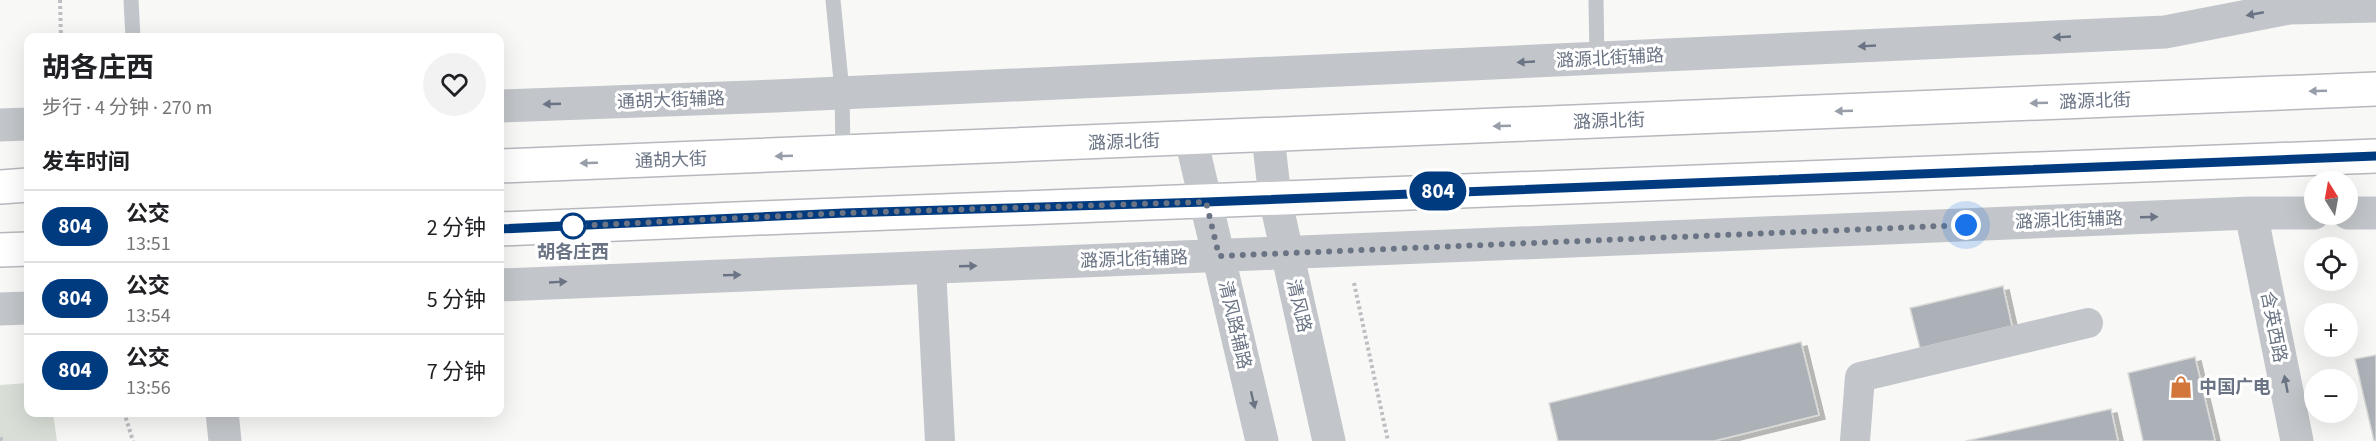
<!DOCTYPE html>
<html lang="zh">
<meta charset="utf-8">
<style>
:root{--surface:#fff;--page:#f2f2f2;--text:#202124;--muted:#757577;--line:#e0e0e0}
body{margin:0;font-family:"Source Sans 3","Noto Sans SC",sans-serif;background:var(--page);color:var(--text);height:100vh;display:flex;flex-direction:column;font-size:22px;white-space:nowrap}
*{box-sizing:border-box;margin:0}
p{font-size:20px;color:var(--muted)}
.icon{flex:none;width:33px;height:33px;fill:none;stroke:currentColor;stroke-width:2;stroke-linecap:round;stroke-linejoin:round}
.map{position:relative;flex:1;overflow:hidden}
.panel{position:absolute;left:24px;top:33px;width:480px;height:384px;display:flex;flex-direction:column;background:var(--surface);border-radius:12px;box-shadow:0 6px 24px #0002}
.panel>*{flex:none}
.badge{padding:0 12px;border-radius:20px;font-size:21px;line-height:39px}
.needle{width:39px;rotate:349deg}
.controls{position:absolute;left:2304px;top:171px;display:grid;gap:12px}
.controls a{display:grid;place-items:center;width:54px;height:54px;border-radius:50%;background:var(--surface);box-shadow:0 6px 24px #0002;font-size:30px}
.you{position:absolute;width:30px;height:30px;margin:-15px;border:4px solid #fff;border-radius:50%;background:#1a73e8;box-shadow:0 0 0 9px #1a73e833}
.map>.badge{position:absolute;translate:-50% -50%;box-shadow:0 0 0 3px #fff}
h2{padding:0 18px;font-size:22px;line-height:54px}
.round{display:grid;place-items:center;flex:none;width:63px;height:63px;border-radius:32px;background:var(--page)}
.head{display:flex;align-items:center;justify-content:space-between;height:102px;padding:0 18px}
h1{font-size:28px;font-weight:700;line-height:45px}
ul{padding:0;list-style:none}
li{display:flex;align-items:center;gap:18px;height:72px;padding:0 18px;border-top:2px solid var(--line)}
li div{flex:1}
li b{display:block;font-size:22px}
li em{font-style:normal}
li .badge{min-width:66px;font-weight:700;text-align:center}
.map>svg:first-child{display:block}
.green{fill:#d9ded7}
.building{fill:#acb1b8;stroke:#d9dad8;stroke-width:1.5;filter:url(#shadow)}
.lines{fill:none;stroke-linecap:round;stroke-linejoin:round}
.primary-casing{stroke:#b6b8bd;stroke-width:36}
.path{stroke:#bcbec1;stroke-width:4;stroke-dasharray:3 3;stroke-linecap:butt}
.service{stroke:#c2c5c9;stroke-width:15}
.minor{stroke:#c2c5c9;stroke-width:30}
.tertiary{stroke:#c2c5c9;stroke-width:33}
.primary{stroke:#fff;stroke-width:33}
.oneway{fill:#6a7484}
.oneway2{fill:#979ea9}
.line-casing{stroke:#fff;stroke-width:14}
.line{stroke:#003b80;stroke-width:9}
.walk{stroke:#6a7484;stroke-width:6;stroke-dasharray:0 10.8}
.stop-dot{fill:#fff;stroke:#003b80;stroke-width:3}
.labels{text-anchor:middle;stroke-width:6;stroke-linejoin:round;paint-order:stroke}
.street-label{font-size:18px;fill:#6a7484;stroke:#fff}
.stop-label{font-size:18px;font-weight:bold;fill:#6a7484;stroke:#fff}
.poi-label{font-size:18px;font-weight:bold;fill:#6a7484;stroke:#fff;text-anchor:start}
</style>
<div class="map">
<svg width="2376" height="441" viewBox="0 0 2376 441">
<defs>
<filter id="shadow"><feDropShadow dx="6" dy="4" stdDeviation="0" flood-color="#0004"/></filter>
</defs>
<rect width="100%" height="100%" fill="#f8f8f6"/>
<path class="green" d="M28,383v29l25,1 4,28h-57v-56z"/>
<path class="building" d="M2003,286l9,40 -92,22 -10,-40z
M1801,342l18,73 -105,26h-156l-9,-38z
M2376,355v86h-2l-19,-82z
M2195,357l20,84h-72l-15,-68z
M2111,409l7,32h-152z"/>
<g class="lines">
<g class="primary-casing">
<path id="primary" d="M500,166l1876,-77
M0,187l28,-2
M500,229c625,-27 1250,-50 1876,-73
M0,250l28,-1"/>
</g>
<path class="path" d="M60,0l1,38
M1354,283l34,158
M124,412l9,29
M0,438l3,3"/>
<path class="service" d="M131,0l2,38
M833,0l9,91 1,62
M1596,0l1,59"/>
<path class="minor" d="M931,268l9,173
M1855,441l5,-64 228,-54"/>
<path class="tertiary" d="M500,106l275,-10 1390,-64 124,-24 87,-2
M0,125l28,-1
M1268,136l7,62 54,243
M1191,139l71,302
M2251,213l46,228
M2348,213h28
M500,285l1751,-72h63
M0,309l28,-1
M222,412l3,29"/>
<use href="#primary" class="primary"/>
</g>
<defs><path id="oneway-solid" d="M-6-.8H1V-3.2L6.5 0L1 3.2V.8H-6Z" transform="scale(1.5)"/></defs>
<g class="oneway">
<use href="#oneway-solid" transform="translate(2255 14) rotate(169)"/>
<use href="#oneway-solid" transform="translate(2062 37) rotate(177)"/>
<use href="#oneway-solid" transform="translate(1867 46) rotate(177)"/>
<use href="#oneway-solid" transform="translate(1526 62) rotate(177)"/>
<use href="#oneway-solid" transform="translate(552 104) rotate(178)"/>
<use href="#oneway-solid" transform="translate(2149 217) rotate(-2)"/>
<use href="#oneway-solid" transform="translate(968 266) rotate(-2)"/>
<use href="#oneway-solid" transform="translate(732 275) rotate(-2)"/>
<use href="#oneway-solid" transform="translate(558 282) rotate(-3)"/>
<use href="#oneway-solid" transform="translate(2286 384) rotate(-101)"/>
<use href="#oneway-solid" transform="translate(1253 400) rotate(77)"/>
</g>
<g class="oneway2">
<use href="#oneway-solid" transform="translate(2318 91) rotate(178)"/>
<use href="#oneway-solid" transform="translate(2039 103) rotate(178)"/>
<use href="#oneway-solid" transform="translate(1844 111) rotate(178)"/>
<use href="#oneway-solid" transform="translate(1502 126) rotate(178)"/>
<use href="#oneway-solid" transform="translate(784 156) rotate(178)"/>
<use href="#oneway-solid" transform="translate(589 163) rotate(178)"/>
</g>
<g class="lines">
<g class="line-casing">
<path id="line" d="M500,229l344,-16 362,-11 1170,-46"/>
</g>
<use href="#line" class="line"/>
<path class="walk" d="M573,226l271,-13 362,-11 13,54 747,-31"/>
</g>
<defs>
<g id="shop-bare" transform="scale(1.8)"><path d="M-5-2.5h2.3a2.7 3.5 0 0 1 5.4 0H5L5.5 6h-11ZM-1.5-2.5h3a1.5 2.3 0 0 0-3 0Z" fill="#d3763b" stroke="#fff" stroke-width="2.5" paint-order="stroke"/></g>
</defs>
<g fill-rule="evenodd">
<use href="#shop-bare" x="2181" y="387"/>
</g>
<circle class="stop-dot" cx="573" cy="226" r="12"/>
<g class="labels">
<g class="street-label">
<text transform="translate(1610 58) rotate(-3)" y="6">潞源北街辅路</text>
<text transform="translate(671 100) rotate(-2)" y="6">通胡大街辅路</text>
<text transform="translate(2095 101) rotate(-2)" y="6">潞源北街</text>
<text transform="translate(1609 121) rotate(-2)" y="6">潞源北街</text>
<text transform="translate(1124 142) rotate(-2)" y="6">潞源北街</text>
<text transform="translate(671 160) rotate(-2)" y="6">通胡大街</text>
<text transform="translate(2069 220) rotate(-2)" y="6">潞源北街辅路</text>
<text transform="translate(1134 259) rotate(-2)" y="6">潞源北街辅路</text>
<text transform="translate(1299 306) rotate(77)" y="6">清风路</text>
<text transform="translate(1235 325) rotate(77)" y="6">清风路辅路</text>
<text transform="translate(2274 327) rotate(79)" y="6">含英西路</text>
</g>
<g class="stop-label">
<text x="573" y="258">胡各庄西</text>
</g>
<g class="poi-label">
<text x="2199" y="393">中国广电</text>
</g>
</g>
</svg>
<div class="controls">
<a><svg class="needle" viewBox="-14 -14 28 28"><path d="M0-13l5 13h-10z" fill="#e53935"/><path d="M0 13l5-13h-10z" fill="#757577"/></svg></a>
<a><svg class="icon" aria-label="locate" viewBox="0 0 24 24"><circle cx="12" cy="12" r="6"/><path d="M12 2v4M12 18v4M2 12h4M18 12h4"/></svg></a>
<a>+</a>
<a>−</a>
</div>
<div class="you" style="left:1966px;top:225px"></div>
<b class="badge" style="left:1438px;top:191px;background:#003b80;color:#fff">804</b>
<section class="panel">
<div class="head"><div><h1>胡各庄西</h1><p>步行 · 4 分钟 · 270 m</p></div><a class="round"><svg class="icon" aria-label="heart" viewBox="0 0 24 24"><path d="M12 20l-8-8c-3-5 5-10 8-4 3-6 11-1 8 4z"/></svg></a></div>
<h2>发车时间</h2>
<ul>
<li><span class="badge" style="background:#003b80;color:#fff">804</span><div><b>公交</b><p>13:51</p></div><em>2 分钟</em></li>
<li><span class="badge" style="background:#003b80;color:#fff">804</span><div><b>公交</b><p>13:54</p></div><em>5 分钟</em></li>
<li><span class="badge" style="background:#003b80;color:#fff">804</span><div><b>公交</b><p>13:56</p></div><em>7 分钟</em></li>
</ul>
</section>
</div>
